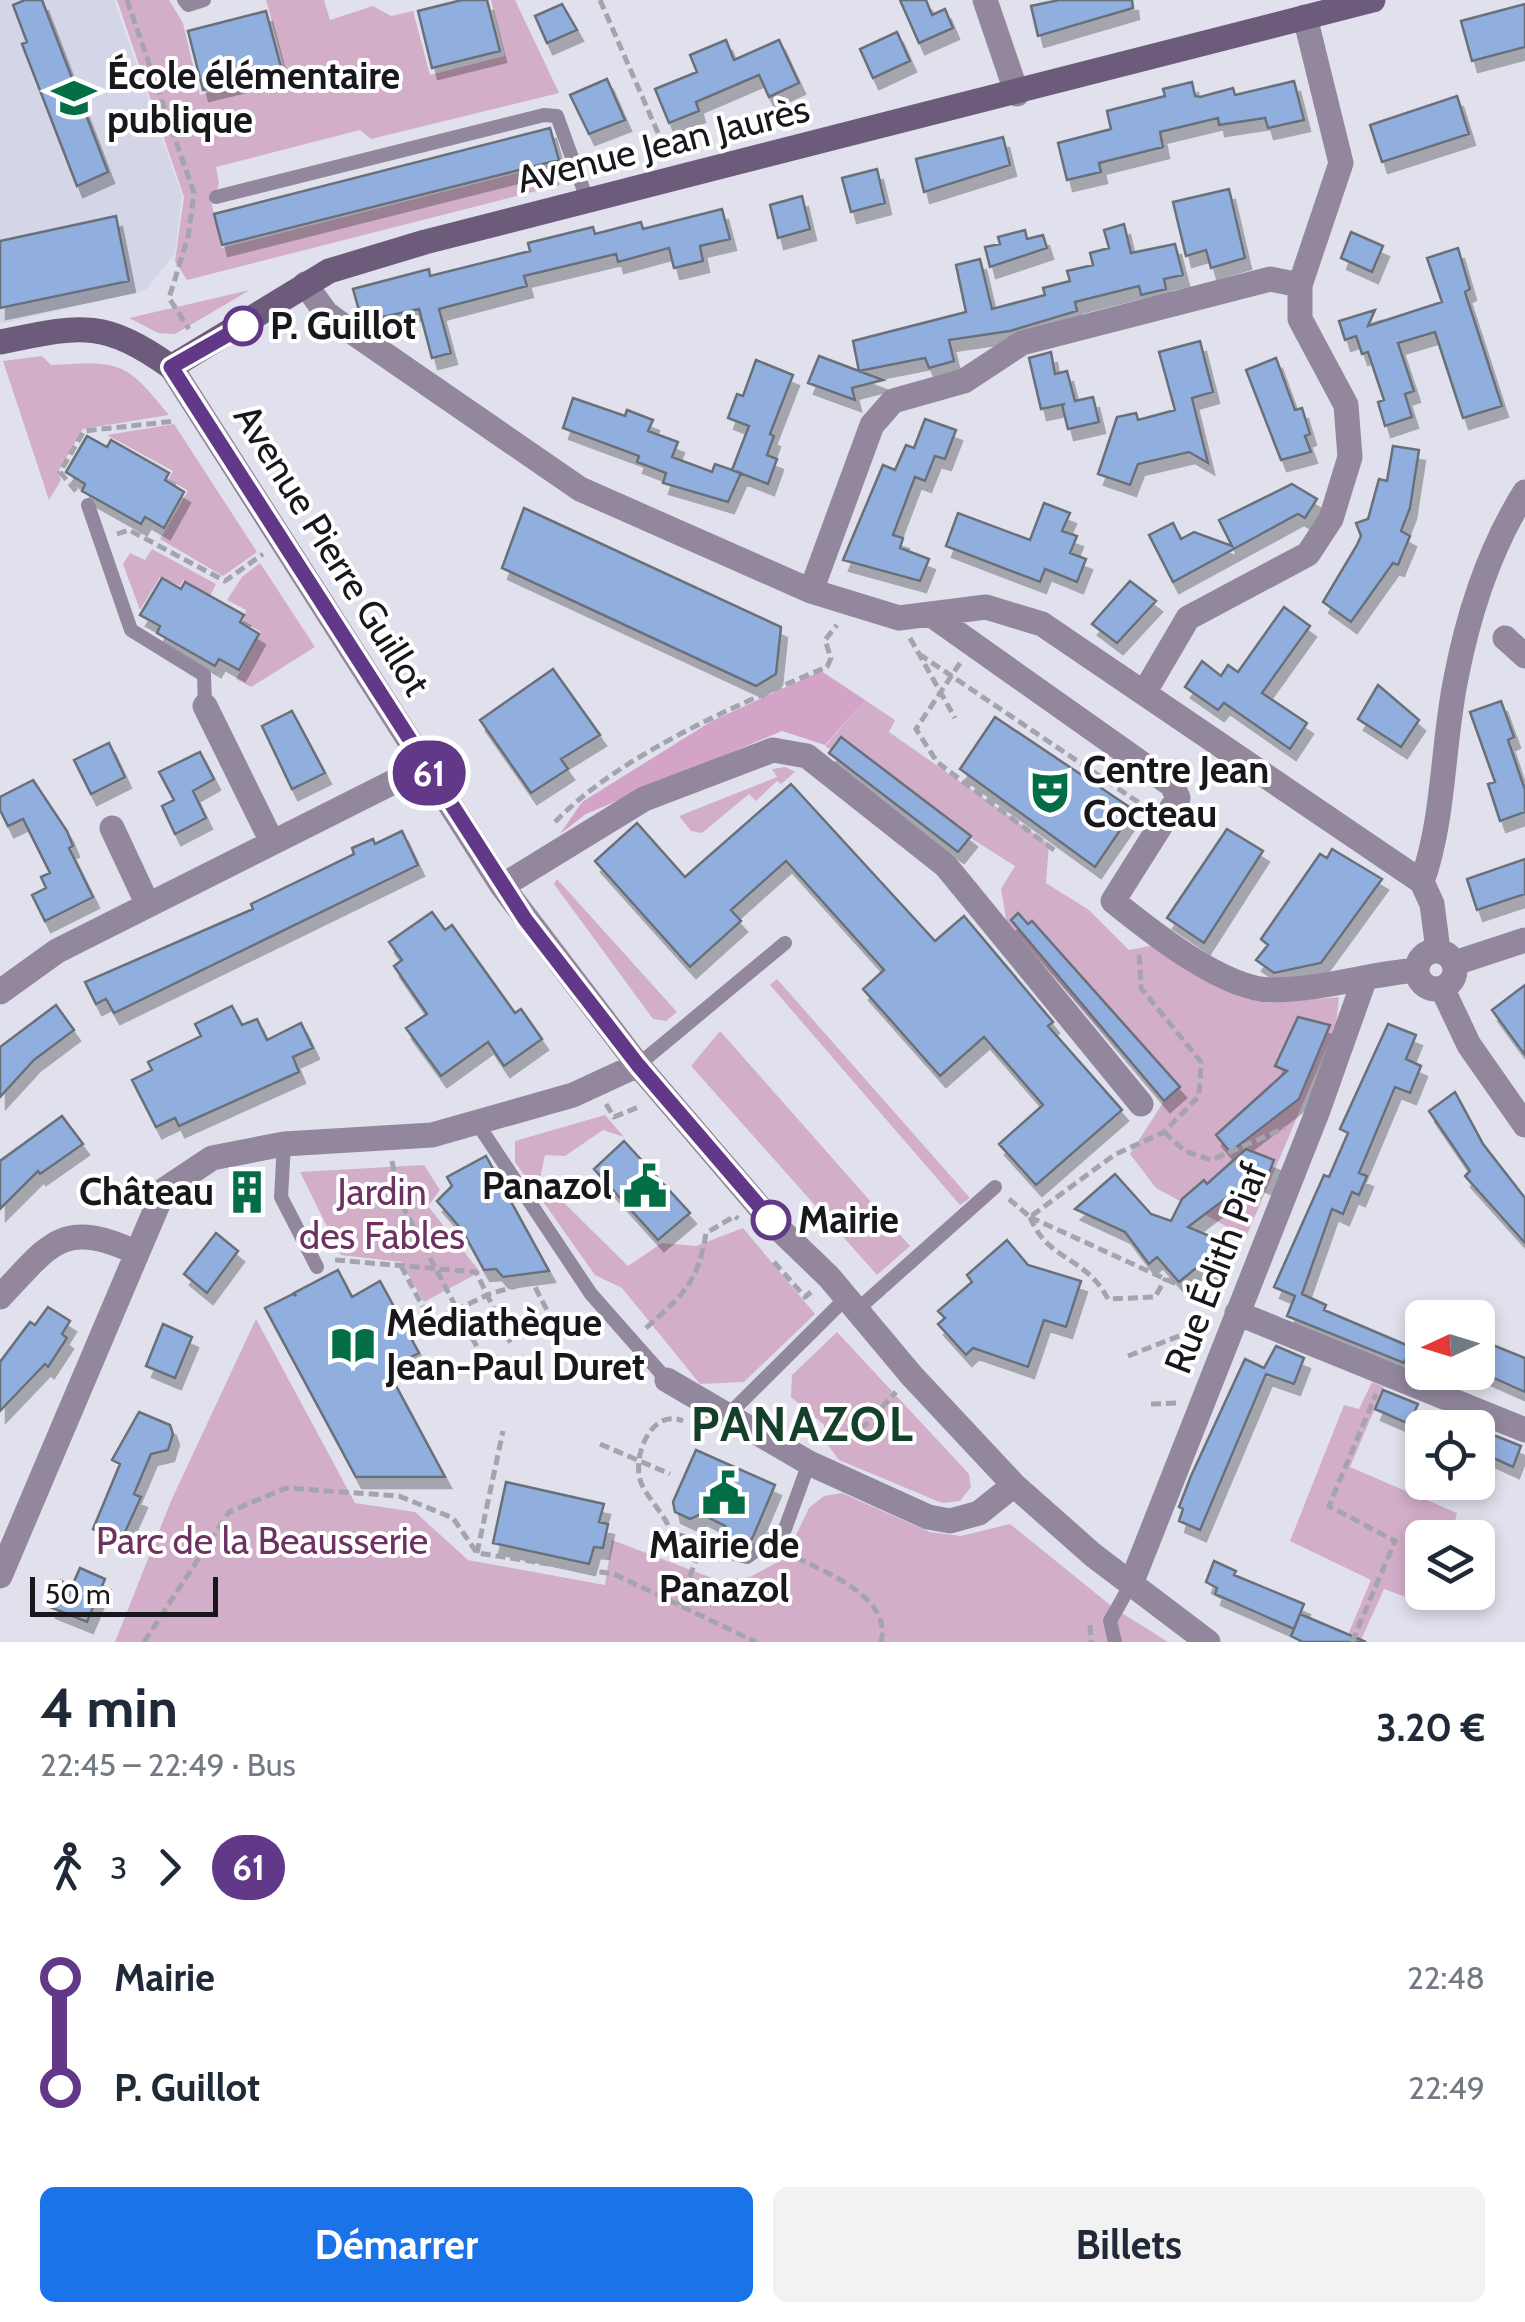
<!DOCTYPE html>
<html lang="fr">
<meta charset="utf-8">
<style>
:root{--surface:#fff;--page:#f2f2f3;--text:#1f2937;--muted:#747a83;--accent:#1a73e8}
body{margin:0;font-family:Cabin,sans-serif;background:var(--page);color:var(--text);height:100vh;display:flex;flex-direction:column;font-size:38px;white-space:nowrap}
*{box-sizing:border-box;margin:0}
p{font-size:32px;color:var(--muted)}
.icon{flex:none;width:55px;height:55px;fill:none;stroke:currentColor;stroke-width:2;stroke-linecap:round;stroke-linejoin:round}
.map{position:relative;height:1642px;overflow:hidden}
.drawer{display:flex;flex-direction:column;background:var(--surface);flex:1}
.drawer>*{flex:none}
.badge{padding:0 20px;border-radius:32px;font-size:35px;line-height:65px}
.needle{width:65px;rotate:266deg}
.buttons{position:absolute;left:1405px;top:1300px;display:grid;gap:20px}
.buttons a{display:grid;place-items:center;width:90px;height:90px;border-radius:15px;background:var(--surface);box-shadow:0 5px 15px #0003;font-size:50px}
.scale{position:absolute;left:30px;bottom:25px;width:188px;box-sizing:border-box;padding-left:10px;border:5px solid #18181c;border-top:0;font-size:28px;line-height:35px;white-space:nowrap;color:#18181c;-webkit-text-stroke:8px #fff;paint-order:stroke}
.map>.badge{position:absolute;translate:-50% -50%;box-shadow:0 0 0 5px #fff}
.legs{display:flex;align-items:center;gap:15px;height:110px;padding:0 40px;font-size:32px}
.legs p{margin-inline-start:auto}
.head{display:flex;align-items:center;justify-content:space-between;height:170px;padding:0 40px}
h1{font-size:55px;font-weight:800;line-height:75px}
.cta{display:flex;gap:20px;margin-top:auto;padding:20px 40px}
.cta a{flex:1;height:115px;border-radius:15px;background:var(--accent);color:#fff;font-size:40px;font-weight:800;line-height:115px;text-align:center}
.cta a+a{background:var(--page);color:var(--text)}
ul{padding:0 40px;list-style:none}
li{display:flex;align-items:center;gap:35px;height:110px;font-size:38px}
li i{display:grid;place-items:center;width:15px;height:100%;margin:0 12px;background:currentColor}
li i::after{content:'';width:25px;height:25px;margin:-12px;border:8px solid;border-radius:50%;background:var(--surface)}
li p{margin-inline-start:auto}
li:first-child i{background:linear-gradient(#0000 50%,currentColor 0)}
li:last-child i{background:linear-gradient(currentColor 50%,#0000 0)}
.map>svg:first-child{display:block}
.built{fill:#d4d5e7}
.green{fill:#d3aec9}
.forest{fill:#d4a3c8}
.building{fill:#90aede;stroke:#6a7079;stroke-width:2.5;filter:url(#shadow)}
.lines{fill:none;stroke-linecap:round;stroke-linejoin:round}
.path{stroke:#a4a4ad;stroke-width:5;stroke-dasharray:10 5;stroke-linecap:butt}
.service{stroke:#92879c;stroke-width:14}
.minor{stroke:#92879c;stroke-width:25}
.secondary{stroke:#6c5b7a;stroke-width:25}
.line-1-casing{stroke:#fff;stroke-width:22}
.line-1{stroke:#623888;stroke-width:15}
.stop-1-dot{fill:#fff;stroke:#623888;stroke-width:5}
.labels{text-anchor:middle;stroke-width:8;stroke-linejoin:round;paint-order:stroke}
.poi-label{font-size:38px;font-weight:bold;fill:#18181c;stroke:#fff;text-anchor:start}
.street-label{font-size:38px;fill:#18181c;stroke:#fff}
.stop-label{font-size:38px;font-weight:bold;fill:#18181c;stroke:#fff;text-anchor:start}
.park-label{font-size:38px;fill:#6d3262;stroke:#fff}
.district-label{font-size:48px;font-weight:bold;letter-spacing:2.5px;fill:#143f2a;stroke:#fff}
</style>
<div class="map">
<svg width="1525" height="1642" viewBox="0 0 1525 1642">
<defs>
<filter id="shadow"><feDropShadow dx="6" dy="11" stdDeviation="0" flood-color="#0004"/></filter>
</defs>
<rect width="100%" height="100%" fill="#e1e1ed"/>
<path class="built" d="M0,0h114l68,196 -7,57 -29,37 -146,34z"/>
<path class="green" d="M117,0h52l14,23 17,72 86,-22 -20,-73h58l6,20 43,-14 18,10 22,-5 17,64 75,-19 -14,-56h24l44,93 -188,46 -11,-9 -144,37 3,16 -7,22 9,43 336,-85 3,22 -373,95 -12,-19 9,-64z
M250,290l-75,44 -17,-1 -29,-15z
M42,356l9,9c70,-4 74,-4 118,50l-86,14 -25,43 3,8 -12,20 -46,-139z
M174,424l83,128 -34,24 -63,-37 28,-48 -19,-12 4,-8 -66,-36z
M152,549l64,35 -6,12 -27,-16 -3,6 -20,-9 -20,33 -17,-46 7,-11 15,7z
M260,563l55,84 -64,40 -15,-8 25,-47 -18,-10 3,-12 -19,-10 15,-23z
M865,700l30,20 -6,12 160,112 -3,39 43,27 40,40 26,-5 64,42 50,16 70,-6 -3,29 -90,211 -90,-49 -26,-34 34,-53 -157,-177 -6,-35 14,-23 -190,-120z
M786,767l9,5 -14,12 -4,-3 -21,20 -7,-7 -47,39 -11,-2 -12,-15 98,-39 -5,-8z
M557,879l120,133 -11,9 -13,-2 -99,-135z
M777,979l193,219 -10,7 -190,-220z
M720,1031l190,215 -33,29 -186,-209z
M605,1115l19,22 -21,-7 -38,26 -20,-1 -5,24 88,87 34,-23 34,3 47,-18 72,86 -71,68 -44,2 -78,-96 -27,-13 -80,-113v-21z
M424,1165l16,25 -12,16 52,66 -56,30 -23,-40 -60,-7 -41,-83z
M256,1319l99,184 60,9 53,48 137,25 7,-45 108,41 30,-4 35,-19 24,-50 15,-12 18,-3 88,39 31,4 49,-12 104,84 54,34h-1053l56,-141z
M837,1332l132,142 2,13 -11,14 -18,2 -103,-43 -15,-20v-15l-33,-28 1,-22z
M1372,1382l12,5 -34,80 107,46 -6,24 -29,1v54l4,1 -4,10 -38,-14 -24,53h-15l26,-62 -81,-39 54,-136 15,4z"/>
<path class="forest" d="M821,671l44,29 -40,45 -43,-14 -196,83 -26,20 22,-32 130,-81z"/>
<path class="building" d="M25,0h17l66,172 -31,14 -55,-142 5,-2 -14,-37z
M462,0h25l13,51 -68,17 -14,-57z
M900,0h26l6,15 13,-6 8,19 -34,15z
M1059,0h73l1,8 -95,28 -7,-30z
M562,4l15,26 -30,13 -12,-27z
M1525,4v43l-53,14 -11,-40z
M266,11l16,60 -79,19 -15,-59z
M897,32l13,29 -37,17 -13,-29z
M726,40l8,20 45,-20 20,43 -30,14 -10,-22 -63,27 3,9 -30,12 -14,-34 42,-17 -7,-17z
M607,79l18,41 -36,14 -19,-39z
M1294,81l10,39 -36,8 -3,-10 -46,7 -1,-7 -58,14 3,15 -64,16 2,9 -34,8 -9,-37 53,-14 -4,-18 58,-15 -2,-7 29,-7 3,14 5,1 33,-9 2,7z
M1457,96l12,38 -87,28 -12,-37z
M550,128l9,32 -337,85 -8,-31z
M1003,137l7,28 -86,27 -8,-33z
M877,169l8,34 -34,9 -9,-34z
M1229,189l16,69 -34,10 -5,-18 -20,6 -13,-54z
M802,196l8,33 -32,9 -8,-33z
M722,209l8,30 -30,7 3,15 -29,7 -5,-20 -51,14 -2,-8 -92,22 3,10 -88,23 12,44 -19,5 -13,-49 -50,11 -2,-7 -7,1 -7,-25 76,-20 1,7 100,-25 -2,-8 65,-16 2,7 46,-12 2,7z
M116,216l13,65 -129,27v-67z
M1124,224l7,29 44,-9 8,31 -19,4 2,10 -25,6 -2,-9 -64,16 2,9 -67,20 -61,9 5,21 -25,7 -4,-10 -66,13 -6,-30 113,-29 -10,-47 24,-6 12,50 53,-14 -2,-7 27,-7 -3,-10 26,-6 -3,-12 19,-5 -5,-18z
M1025,230l2,9 16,-4 4,13 -57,19 -5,-20 15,-3 -2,-7z
M1351,232l32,14 -11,26 -31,-14z
M1458,248l12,41 -5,3 37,114 -39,12 -28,-86 -37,11 16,48 -9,3 7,23 -27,9 -7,-24 6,-2 -16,-48 -6,2 -6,-18 -11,4 -6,-19 36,-11 -7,16 74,-24 -15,-44z
M1200,341l13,51 -21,6 16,65 -19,-11 -51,12 -8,21 -32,-11 19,-57 19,-4 2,7 37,-10 -16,-58z
M1051,352l4,22 12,-3 8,30 18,-4 6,25 -31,7 -6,-24 3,-1 -24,5 -12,-51z
M819,356l64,24 -31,8 3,12 -47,-17z
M1276,358l19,52 7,-2 8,26 -5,2 6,16 -30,8 -35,-90z
M756,360l37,15 -23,59 4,2 -7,19 10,4 -9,25 -36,-14 17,-44 -21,-8 9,-24 6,2z
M573,398l52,18 2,-6 26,10 -5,11 30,11 -6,15 40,15 3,-8 26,9 -13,29 -65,-19 3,-10 -29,-11 2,-6 -76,-28z
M925,419l31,11 -11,29 -10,-3 -10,25 -10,-4 -22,58 10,3 -3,10 29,11 -9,22 -77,-21 40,-95 12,5 11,-25 8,3z
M87,436l20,11 4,-7 58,33 -4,7 19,12 -20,36 -19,-11 -4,7 -59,-33 3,-7 -19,-12z
M1393,446l26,4 -9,58 -9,23 9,5 -12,29 -5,-2 -42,59 -28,-20 34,-57 4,-9 -5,-13 12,-4 11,-40 8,2z
M1292,484l25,15 -12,19 -7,-4 -125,68 -24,-47 24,-12 8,16 13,-7 38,14 -13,-26z
M1044,503l26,10 -8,18 15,5 -7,17 16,6 -9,23 -32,-13 -5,13 -94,-36 12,-33 72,27z
M524,508l257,119 -5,47 -20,12 -254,-118z
M162,578l19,11 4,-7 59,33 -4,7 19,12 -20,36 -20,-11 -4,7 -58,-33 3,-7 -20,-11z
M1130,581l26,20 -39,42 -25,-19z
M1284,607l26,19 -48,67 45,30 -17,26 -66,-46 -6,7 -33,-23 17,-26 19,15 7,-11 10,7z
M553,669l47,66 -39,24 7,10 -37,24 -51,-73z
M1378,685l41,35 -18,27 -43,-28z
M1501,701l13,36 -6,3 17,50v22l-25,9 -12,-37 7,-2 -25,-70z
M292,711l33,62 -33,16 -30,-63z
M995,717l139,93 -39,57 -135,-98z
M841,737l130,99 -13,16 -129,-99z
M109,743l16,34 -34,17 -17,-34z
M200,752l14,27 -21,12 13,27 -31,16 -13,-28 12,-6 -15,-28z
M33,780l34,51 6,15 -4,2 24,49 -48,24 -13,-26 14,-7 -5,-11 9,-4 -27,-54 -15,7 -8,-16v-13z
M791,784l144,157 29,-25 89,106 -5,4 74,84 -86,75 -37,-41 44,-39 -59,-68 -44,39 -77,-87 21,-19 -98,-109 -55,49 10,11 -51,46 -95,-106 42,-38 48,54z
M1227,829l36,22 -59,92 -37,-25z
M402,831l16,34 -304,148 -8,-14 -10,5 -11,-22 168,-73 -2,-5 103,-50 -2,-6 21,-9 2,5z
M1332,849l50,30 -61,84 -47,10 -18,-13 12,-15 -7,-6 59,-85 7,4z
M1525,859v35l-48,16 -10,-31z
M432,912l13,18 7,-5 63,88 6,-4 21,30 -38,27 -16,-24 -47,34 -35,-48 21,-14 -33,-48 8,-6 -13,-18z
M1018,913l10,11 4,-3 148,166 -16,14 -153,-181z
M1525,985v70l-33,-45z
M56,1005l18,25 -40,30 -34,37v-50z
M232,1006l10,19 15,-6 10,21 34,-17 12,25 -20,9 6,15 -120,54 -4,-8 -19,9 -24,-47 20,-10 -4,-8 53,-26 -6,-12z
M1298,1017l32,8 -31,74 -69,53 -14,-17 71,-64 -12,-5z
M1388,1024l28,11 -10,24 15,7 -11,27 -15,-6 -36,86 8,3 -8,19 -7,-3 -9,22 -11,-5 -30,85 24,11 -2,5 87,37 -7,16 -117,-47 8,-20 -21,-9 50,-112 5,2 19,-44 -8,-4z
M1455,1092l28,52 42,54v45l-60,-67 5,-5 -41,-60z
M62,1116l21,28 -43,30 -2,-3 -38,38v-48z
M624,1141l66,72 -32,27 -64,-71z
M1246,1149l28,11 -9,23 -12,-5 -65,49 40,17 -11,26 -16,-6 -22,18 -22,-25 -8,7 -24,-32 -50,-23 40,-35 36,40 20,7 11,-22 22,-19 3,4z
M486,1156l63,115 -46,6 -7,-8 -12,1 -22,-40 -25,-29 15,-15 -5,-9z
M216,1233l22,18 -31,42 -23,-19z
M1007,1240l21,25 53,16 -15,46 -22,-7 -16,47 -55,-19 -7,7 -28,-31 7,-6 -7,-7 34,-29 -5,-7z
M338,1270l14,27 28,-16 39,72 -32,16 58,108h-89l-91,-169 28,-14 3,2 -2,-3z
M48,1307l22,14 -8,13 5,4 -19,29 -3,-3 -45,47v-49l30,-40 5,3z
M163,1324l29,13 -17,41 -29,-12z
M1478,1339l47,19v34l-47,-21z
M1276,1346l28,12 -10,26 -28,-10 -66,156 -21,-9 4,-12 -4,-2 12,-31 54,-117 19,9z
M1383,1390l35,14 -9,20 -34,-15z
M139,1412l31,13 3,9 -5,16 -17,4 -17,40 7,3 -20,44 -28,-12 27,-65 -8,-4z
M1486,1432l35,14 -8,21 -35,-16z
M696,1450l79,35 -23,54 -10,4 -14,-7 -3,-10 -24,-12 -11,5 -15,-7 -2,-10z
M506,1482l98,22 -5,18 9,2 -5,24 -9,-1 -5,17 -96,-21z
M1214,1561l22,10 -2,4 70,29 -10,25 -79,-35 2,-6 -11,-6z
M80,1568l25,11 -18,43 -37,-15 11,-26 11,5z
M1300,1614l66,28h-63l-12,-6z"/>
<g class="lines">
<path class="path" d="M127,0l67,193 -6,44 -19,61 20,31
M600,0l69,158
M76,491l-16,-19 24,-41 92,-10
M117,534l12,-4 96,51 38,-27
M910,638l45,80
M919,654l225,152
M960,663l-44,66 21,33 121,91
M555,822c65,-68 186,-119 272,-155l4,-9 -6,-18 12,-15
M606,1104l8,13 27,-11
M1164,1132l21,19 26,9 74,-32
M392,1161l8,40 86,163
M1009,1199l21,18 84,-62 50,-23 35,-36 2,-34 -60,-74 -2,-37
M1030,1217l188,86
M1030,1217c18,45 55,38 78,82l47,-2 11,-19
M335,1260l141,12 36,74
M774,1262l31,35 6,-5
M401,1266l30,56 56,-27 45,-14 20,39
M646,1328c37,-33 52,-45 60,-95l29,-17 3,3
M1128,1356l79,-31
M1151,1404l27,-1
M816,1437c59,-10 39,-2 80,-45
M600,1444l70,30
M668,1525c-7,-14 -19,-26 -26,-40 -12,-26 9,-78 41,-64
M783,1551c31,17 111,43 98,91
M477,1553l26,-122
M679,1605l17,-45
M1090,1625l1,17
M144,1642l85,-130 57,-24 113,8 54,22 24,35 137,21 142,68
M1352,1642l43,-101 -66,-35 47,-112"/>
<path class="service" d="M184,0l4,5 16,-5
M216,197l328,-82 13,1 31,86
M88,505l43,125 73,45 1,31
M638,1065l147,-122
M477,1123l114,171 76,86
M284,1144l-3,53 36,70
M858,1309l137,-122
M728,1415l119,-118
M676,1539l71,18 38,-28 24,-66
M1115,1642l-5,-21 21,-37"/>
<path class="minor" d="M985,0l32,94
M305,284l21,29 16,12 238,164 231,102 88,27 87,-11 56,17 380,258 10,22 6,46
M171,367l331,519 136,179 135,158 56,54 83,99 102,109 79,70 115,87
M811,591l61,-166 21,-24 71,-20 58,-38 248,-64 30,6
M933,616l239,169 6,13 -65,103c37,30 111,89 159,89 49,0 97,-16 145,-20
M1505,638l20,18
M1144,693l44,-75 120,-64 23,-35 19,-62 -4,-52 -46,-86v-34l41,-122 -36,-146
M205,706l67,136
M112,828l36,77
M1422,882c23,-66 20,-136 34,-204 13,-67 33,-129 69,-186
M502,886l142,-87 129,-49 34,6 139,110 195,238
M1417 970a19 19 0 1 1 38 0a19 19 0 1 1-38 0Z
M1455,963l70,-23
M1442,988l27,57 56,80
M0,992l57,-41 368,-185
M0,1297c50,-52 61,-79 135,-45
M1237,1313l288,117
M667,1380l142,83 119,54 22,4 29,-8 35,-28
M0,1576l164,-386 48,-32 72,-14 148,-9 141,-40 65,-30
M1131,1584l186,-471 48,-135"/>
<path class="secondary" d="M0,342c79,-16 102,-24 171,25l158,-96 96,-29 948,-242"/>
</g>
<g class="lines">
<g class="line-1-casing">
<path id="line-1" d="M243,326l-72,41 354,552 113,146 133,155"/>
</g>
<use href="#line-1" class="line-1"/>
</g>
<defs>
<g id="school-bare" transform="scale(3.45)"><path d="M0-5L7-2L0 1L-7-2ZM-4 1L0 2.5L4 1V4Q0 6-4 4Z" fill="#036e46" stroke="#fff" stroke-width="2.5" paint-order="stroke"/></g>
<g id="theatre-bare" transform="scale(3.45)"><path d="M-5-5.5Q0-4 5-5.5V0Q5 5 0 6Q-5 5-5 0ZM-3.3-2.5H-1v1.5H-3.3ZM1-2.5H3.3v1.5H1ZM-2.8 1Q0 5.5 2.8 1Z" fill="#036e46" stroke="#fff" stroke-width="2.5" paint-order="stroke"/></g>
<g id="civic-bare" transform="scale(3.45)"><path d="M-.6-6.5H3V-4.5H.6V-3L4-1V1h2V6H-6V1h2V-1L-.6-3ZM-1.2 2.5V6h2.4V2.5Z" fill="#036e46" stroke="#fff" stroke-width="2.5" paint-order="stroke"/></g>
<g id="building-bare" transform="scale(3.45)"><path d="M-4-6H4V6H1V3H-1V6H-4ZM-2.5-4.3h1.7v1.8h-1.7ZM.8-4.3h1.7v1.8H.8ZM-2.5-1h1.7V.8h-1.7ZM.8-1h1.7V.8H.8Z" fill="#036e46" stroke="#fff" stroke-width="2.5" paint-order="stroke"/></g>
<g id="library-bare" transform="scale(3.45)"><path d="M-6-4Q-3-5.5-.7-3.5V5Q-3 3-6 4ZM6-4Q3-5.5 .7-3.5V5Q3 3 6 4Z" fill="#036e46" stroke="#fff" stroke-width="2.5" paint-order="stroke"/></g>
</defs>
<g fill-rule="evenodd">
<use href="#school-bare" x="74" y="98"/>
<use href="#theatre-bare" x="1050" y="792"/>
<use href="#civic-bare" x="645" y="1186"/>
<use href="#building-bare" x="247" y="1192"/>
<use href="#library-bare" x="353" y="1345"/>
<use href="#civic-bare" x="724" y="1493"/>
</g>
<g class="stop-1-dot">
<circle cx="243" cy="326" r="18"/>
<circle cx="771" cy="1220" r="18"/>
</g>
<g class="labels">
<g class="poi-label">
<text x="107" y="89">École élémentaire<tspan x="107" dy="44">publique</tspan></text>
<text x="1083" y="783">Centre Jean<tspan x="1083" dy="44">Cocteau</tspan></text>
<text x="612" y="1199" text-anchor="end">Panazol</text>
<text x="214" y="1205" text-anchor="end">Château</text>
<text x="386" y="1336">Médiathèque<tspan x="386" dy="44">Jean-Paul Duret</tspan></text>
<text x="724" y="1558" text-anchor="middle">Mairie de<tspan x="724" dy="44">Panazol</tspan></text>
</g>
<g class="street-label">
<text transform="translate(663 144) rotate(-14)" y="13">Avenue Jean Jaurès</text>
<text transform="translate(332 550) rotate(58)" y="13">Avenue Pierre Guillot</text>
<text transform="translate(1216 1268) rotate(-69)" y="13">Rue Édith Piaf</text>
</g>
<g class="stop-label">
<text x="270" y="339">P. Guillot</text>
<text x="798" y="1233">Mairie</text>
</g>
<g class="park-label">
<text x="382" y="1205">Jardin<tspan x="382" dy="44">des Fables</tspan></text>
<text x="262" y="1554">Parc de la Beausserie</text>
</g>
<g class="district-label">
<text x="803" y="1441">PANAZOL</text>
</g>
</g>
</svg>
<div class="buttons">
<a><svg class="needle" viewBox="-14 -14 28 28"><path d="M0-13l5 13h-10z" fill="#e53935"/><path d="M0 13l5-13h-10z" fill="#747a83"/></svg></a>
<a><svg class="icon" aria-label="locate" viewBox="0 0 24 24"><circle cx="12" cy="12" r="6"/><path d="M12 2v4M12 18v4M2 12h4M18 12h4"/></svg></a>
<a><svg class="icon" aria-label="layers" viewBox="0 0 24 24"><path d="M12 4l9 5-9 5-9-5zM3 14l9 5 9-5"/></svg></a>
</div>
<div class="scale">50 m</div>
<b class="badge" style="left:429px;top:773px;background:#623888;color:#fff">61</b>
</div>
<section class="drawer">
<div class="head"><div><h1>4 min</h1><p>22:45 – 22:49 · Bus</p></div><b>3.20 €</b></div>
<div class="legs"><svg class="icon" aria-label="walk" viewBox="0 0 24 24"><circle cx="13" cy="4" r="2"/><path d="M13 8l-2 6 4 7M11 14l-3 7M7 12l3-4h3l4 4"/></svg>3<svg class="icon" aria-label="forward" viewBox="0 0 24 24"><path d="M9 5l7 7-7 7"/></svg><b class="badge" style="background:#623888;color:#fff">61</b></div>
<ul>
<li><i style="color:#623888"></i><b>Mairie</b><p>22:48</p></li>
<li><i style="color:#623888"></i><b>P. Guillot</b><p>22:49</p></li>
</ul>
<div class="cta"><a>Démarrer</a><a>Billets</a></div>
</section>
